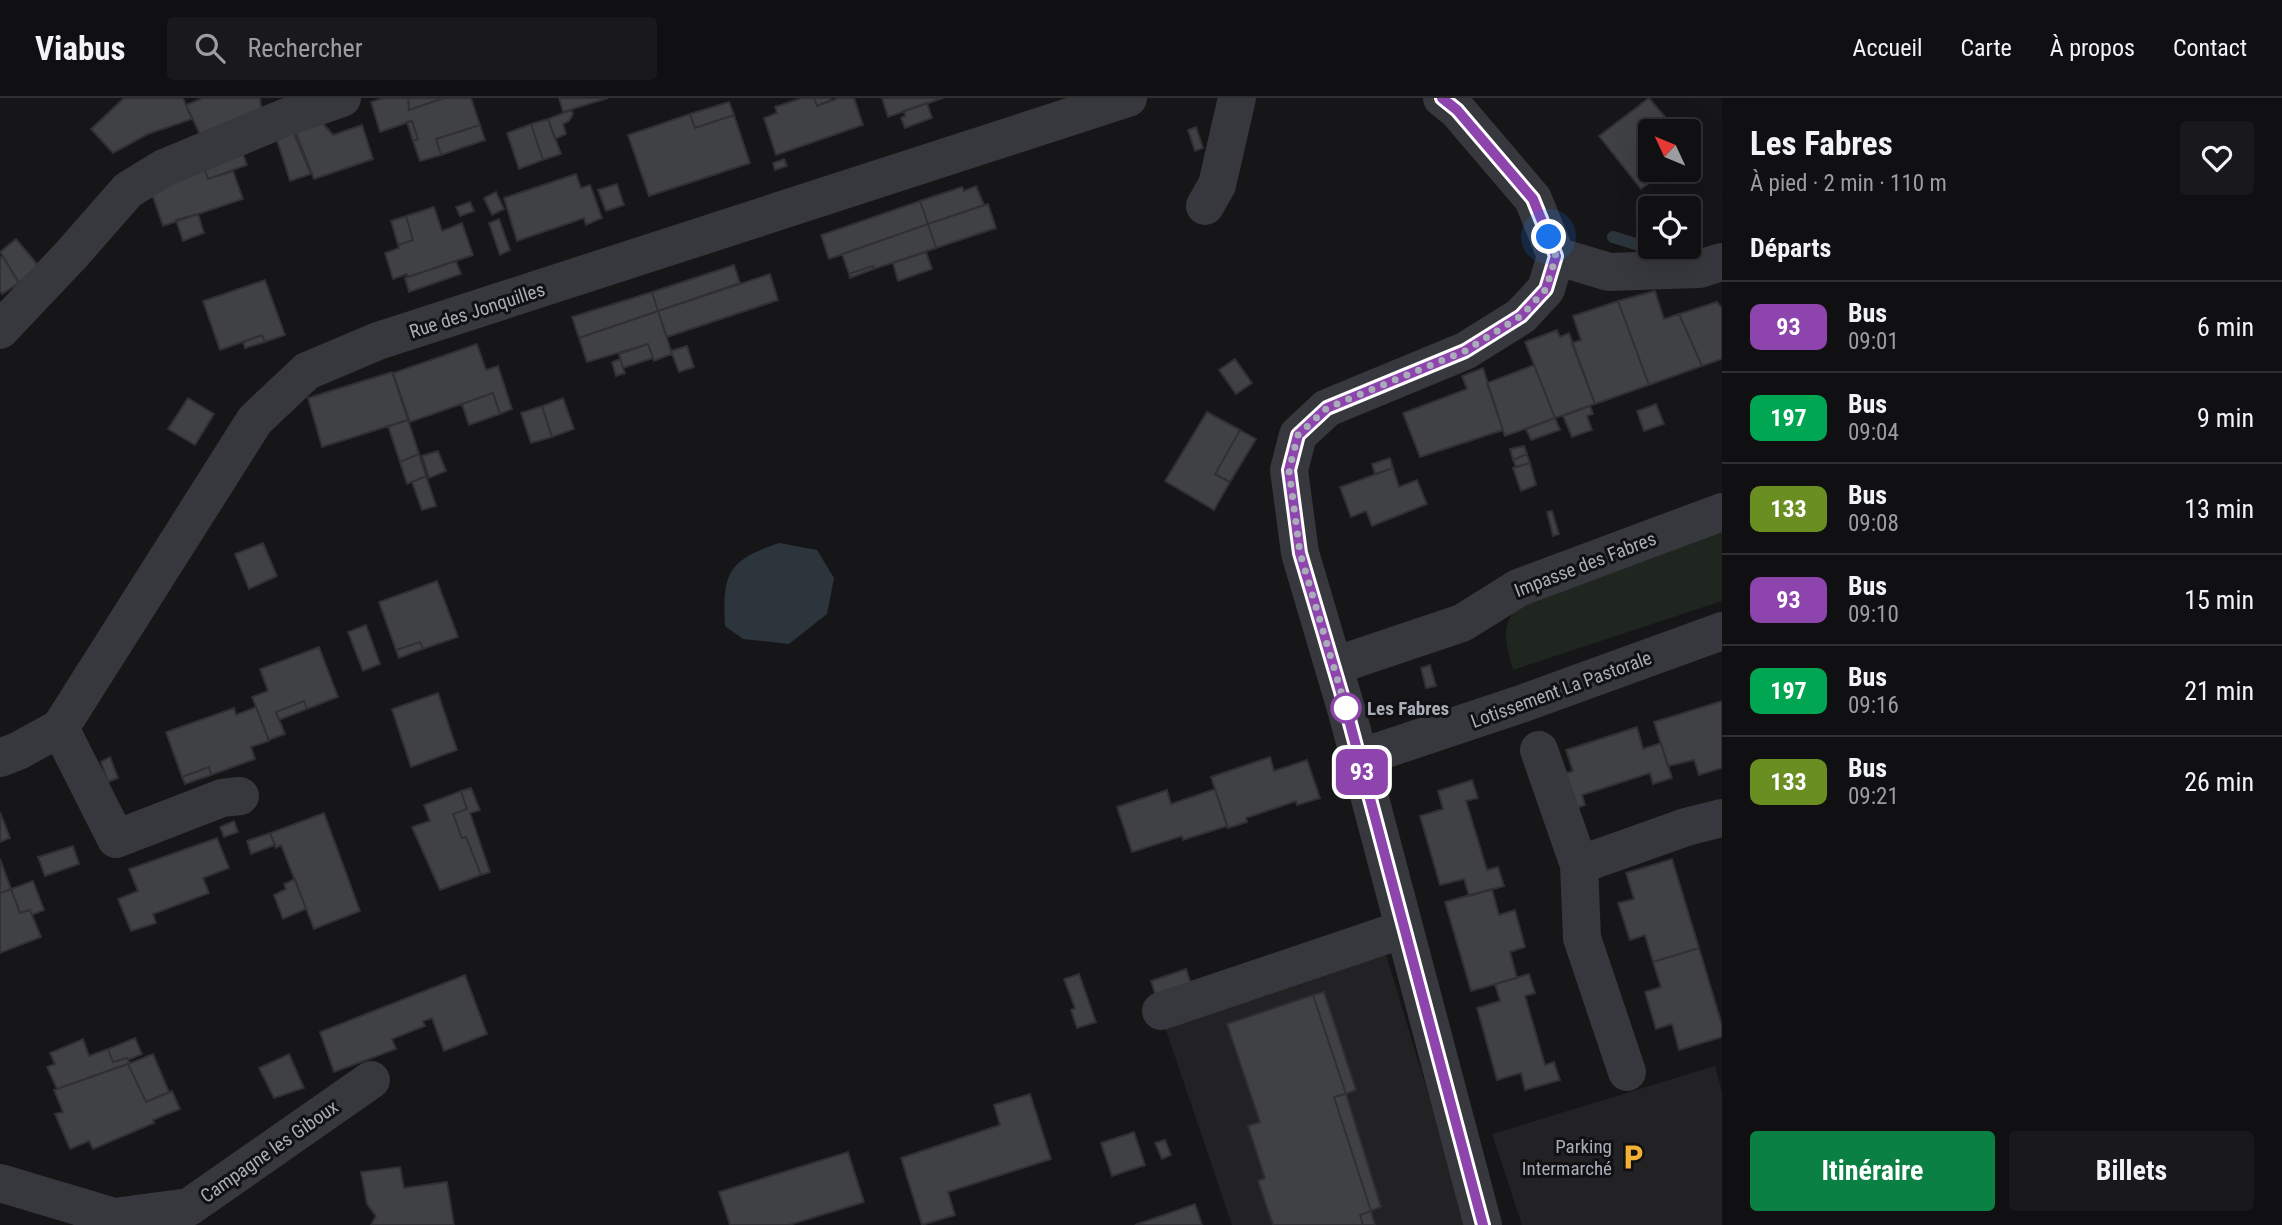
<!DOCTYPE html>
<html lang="fr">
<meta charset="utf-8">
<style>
:root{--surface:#101012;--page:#19191b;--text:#f1f3f6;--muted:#9c9d9f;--line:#303032;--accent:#0b8043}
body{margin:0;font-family:"Roboto Condensed",sans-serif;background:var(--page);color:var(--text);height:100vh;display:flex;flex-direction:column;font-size:26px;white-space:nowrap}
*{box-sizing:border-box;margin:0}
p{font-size:23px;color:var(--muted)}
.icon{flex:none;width:38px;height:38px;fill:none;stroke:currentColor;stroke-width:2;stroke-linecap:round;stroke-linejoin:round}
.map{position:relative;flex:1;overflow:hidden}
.side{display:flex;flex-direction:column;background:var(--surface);width:560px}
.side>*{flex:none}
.badge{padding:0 14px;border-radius:10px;font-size:24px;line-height:46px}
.needle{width:46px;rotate:314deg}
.controls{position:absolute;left:1638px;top:21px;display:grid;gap:14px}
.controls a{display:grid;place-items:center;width:63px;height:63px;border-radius:7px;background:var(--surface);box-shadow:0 7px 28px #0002,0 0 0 2px var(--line);font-size:35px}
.you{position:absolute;width:35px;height:35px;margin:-18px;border:5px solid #fff;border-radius:50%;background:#1a73e8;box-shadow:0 0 0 10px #1a73e833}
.map>.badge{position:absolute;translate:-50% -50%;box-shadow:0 0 0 4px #fff}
h2{padding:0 28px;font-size:26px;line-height:63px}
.round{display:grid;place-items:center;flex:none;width:74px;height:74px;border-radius:7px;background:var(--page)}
.overview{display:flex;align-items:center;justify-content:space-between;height:119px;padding:0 28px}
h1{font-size:33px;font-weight:700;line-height:52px}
.primary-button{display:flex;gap:14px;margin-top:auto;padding:14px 28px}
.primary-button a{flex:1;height:80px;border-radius:7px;background:var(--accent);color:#fff;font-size:28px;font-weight:700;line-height:80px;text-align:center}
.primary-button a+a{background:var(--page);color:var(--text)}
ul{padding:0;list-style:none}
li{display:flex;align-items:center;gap:21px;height:91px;padding:0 28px;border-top:2px solid var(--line)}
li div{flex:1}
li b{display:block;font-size:26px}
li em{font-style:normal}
li .badge{min-width:77px;font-weight:700;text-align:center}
header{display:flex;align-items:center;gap:42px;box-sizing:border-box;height:98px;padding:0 35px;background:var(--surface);border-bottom:2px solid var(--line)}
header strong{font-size:33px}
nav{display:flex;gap:38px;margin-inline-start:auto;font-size:24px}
.search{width:490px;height:63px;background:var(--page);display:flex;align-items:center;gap:18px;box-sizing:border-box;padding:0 24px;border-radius:7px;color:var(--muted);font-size:26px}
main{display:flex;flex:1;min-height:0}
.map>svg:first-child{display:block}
.built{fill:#222225}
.green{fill:#1e261f}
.water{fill:#2c353c}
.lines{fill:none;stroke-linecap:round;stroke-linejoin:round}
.stream{stroke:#2c353c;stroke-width:12}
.building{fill:#404145;stroke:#303034;stroke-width:2}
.minor{stroke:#37383d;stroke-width:38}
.line-casing{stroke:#fff;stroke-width:16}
.line{stroke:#8e44ad;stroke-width:10}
.walk{stroke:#a8adb8;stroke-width:7;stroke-dasharray:0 12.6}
.stop-dot{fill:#fff;stroke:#8e44ad;stroke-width:3.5}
.labels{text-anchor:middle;stroke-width:6;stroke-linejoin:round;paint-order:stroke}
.street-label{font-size:19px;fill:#a8adb8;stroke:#111113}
.stop-label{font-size:19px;font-weight:bold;fill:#a8adb8;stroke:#111113;text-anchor:start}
.poi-label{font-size:19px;fill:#a8adb8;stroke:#111113;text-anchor:end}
</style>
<header>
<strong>Viabus</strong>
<div class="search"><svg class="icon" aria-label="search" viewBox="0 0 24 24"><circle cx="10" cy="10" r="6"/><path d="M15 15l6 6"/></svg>Rechercher</div>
<nav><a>Accueil</a><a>Carte</a><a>À propos</a><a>Contact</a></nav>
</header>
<main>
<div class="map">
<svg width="1722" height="1127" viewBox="0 0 1722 1127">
<rect width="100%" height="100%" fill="#161618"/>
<path class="built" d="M1384,850l84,277h-236l-68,-201z
M1715,968l7,26v133h-200l-30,-91z"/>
<path class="green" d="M1722,433v70l-209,69c-8,-33 -14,-44 10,-70z"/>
<path class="water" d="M779,445l38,7 17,28 -7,36 -38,30 -46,-5 -18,-13c-3,-53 3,-66 54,-83z"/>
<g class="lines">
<path class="stream" d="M1613,139l52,16"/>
</g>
<path class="building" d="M124,0h59l9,21 -44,15 -35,19 -22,-24z
M203,0h57l2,16 -59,27 -17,-36z
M384,0h24l1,12 35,-12h27l9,27 -44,14 5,16 -21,6 -7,-20 5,-2 -6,-18 -32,11 -9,-30z
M408,0h36l-35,12z
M559,0h49l-45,14z
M802,0h12l3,8 22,-8h15l9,27 -87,30 -12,-37 13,-5 -2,-6z
M814,0h16l1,2 -14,6z
M882,0h61l-55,19z
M1649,0l28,33h-27v39h17l-26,19 -42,-53z
M729,4l5,13 -39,13 -5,-14z
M927,5l5,15 -27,10 -4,-10 4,-2 -1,-5z
M571,12l2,4 -4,7 -6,3 3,10 -11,5 -7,-20z
M690,16l5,14 39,-13 16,48 -101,33 -21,-61z
M319,21l14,16 29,-10 11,34 -59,20 -20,-51z
M548,21l13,35 -18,6 -12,-36z
M412,23l6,18 -5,2 -6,-19z
M531,26l12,36 -24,9 -12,-36z
M480,27l5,15 -44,15 -5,-16z
M1196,29l7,21 -8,3 -7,-21z
M293,33l18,43 -21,7 -14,-44z
M241,51l6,16 -39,14 -5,-14z
M784,61l3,7 -12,4 -2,-7z
M203,67l5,14 25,-8 10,28 -80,27 -13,-38z
M576,76l5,14 9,-3 12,33 -16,7 -2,-7 -67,23 -13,-43z
M617,86l7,21 -18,6 -8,-21z
M976,88l8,19 -56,19 -8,-23 42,-14 2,4z
M496,94l8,17 -12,6 -8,-17z
M920,103l8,23 -99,35 -8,-24z
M470,104l4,9 -14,5 -4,-9z
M988,106l8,24 -60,20 -8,-24z
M434,109l8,24 20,-8 11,32 -65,22 -1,-3 -14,5 -8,-26 14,-5 -1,-3 15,-5 -7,-24z
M198,116l6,19 -21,8 -7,-21z
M406,118l7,24 -15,5 -7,-24z
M499,121l11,31 -10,5 -11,-32z
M928,126l8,24 -62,21 -1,-3 -24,8 -7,-20z
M16,141l22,26 -19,18 -19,-31z
M926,154l6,17 -34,12 -5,-18z
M3,158l16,27 -17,11 -2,-3v-33z
M456,163l5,13 -52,18 -4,-14z
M734,167l6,18 -82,28 -6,-19z
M873,168l1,3 -24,9 -1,-4z
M770,176l8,26 -111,37 -9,-26z
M265,182l20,55 -20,7 -3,-7 -42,15 -17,-49z
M1655,193l9,28 15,-5 23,52 -53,19 -31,-84z
M652,194l6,19 -79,27 -7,-21z
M1618,203l31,84 -54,19 -23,-61 9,-3 -8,-24z
M1717,204l5,6v51l-20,7 -23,-52z
M658,213l14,43 -18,7 -6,-17 -61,18 -8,-24z
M1557,232l3,7 9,-4 26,71 -40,14 -30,-76z
M262,237l3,7 -20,6 -2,-6z
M477,246l9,26 12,-4 14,43 -12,5 -7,-21 -83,29 -17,-49z
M648,246l5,14 -30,10 -4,-14z
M687,248l7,21 -15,5 -8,-21z
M620,261l5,14 -9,3 -4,-14z
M1235,261l17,24 -16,11 -17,-24z
M1534,267l21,53 -50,18 -18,-53z
M1483,270l20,62 -83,27 -17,-44 64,-24 -5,-13z
M392,274l16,48 -86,27 -14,-49z
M493,295l7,21 -31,11 -7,-21z
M188,300l26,16 -19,31 -27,-16z
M563,300l11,31 -22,8 -10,-31z
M1656,306l8,20 -20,7 -7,-20z
M542,308l10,31 -21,6 -10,-30z
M1590,308l3,8 -6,2 5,14 -20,7 -9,-21z
M1207,314l33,18 -25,44 15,8 -16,28 -49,-29z
M1555,320l5,12 -29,10 -5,-11z
M408,322l11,34 -19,8 -12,-36z
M1240,332l16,9 -26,43 -15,-8z
M1524,348l3,8 -14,6 -3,-11z
M438,353l8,20 -17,7 -7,-22z
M419,356l7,22 -19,8 -7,-22z
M1527,356l3,9 -14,4 -3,-7z
M1390,360l3,10 -18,6 -3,-10z
M1530,365l6,22 -15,6 -8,-23z
M1393,370l6,19 18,-7 10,24 -55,22 -6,-15 -15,6 -11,-30z
M426,378l10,30 -14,4 -10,-28z
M1552,413l7,23 -6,2 -6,-24z
M263,445l14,33 -28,13 -14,-35z
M437,483l21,56 -35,12 -3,-7 -24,8 -17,-48z
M366,527l14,39 -17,7 -15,-39z
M420,544l3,7 -24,9 -3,-8z
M319,549l19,50 -31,12 -3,-8 -28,11 9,22 -16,6 -17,-43 16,-6 -8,-22z
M1430,567l6,21 -10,2 -5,-20z
M438,595l19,57 -46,17 -19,-58z
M304,603l3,8 -28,11 -3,-8z
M1722,603v67l-23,7 -5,-15 -26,6 -14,-44z
M256,609l13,34 -18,6 4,12 -44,16 -2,-8 -27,10 -16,-45 68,-24 2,7z
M1637,629l6,22 18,-6 11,35 -19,6 -3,-11 -68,22 3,10 -19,6 -10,-34 17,-6 -7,-21z
M110,659l8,21 -10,4 -7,-20z
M1270,659l4,14 33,-11 13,38 -23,7 -1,-4 -50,17 1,4 -19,6 -17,-51z
M209,669l2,8 -26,9 -3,-7z
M1472,682l6,18 -12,3 21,69 11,-3 6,19 -35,10 -5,-17 -24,6 -20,-69 23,-7 -5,-18z
M471,690l9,22 -10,3 20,59 -9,3 -15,-38 -4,1 -9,-24 14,-5 -6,-18z
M1215,691l12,37 -44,14 -1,-4 -50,16 -15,-45 50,-17 4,14z
M461,693l6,18 -14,5 9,24 4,-1 15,38 -41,15 -28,-63 18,-6 -6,-16z
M0,714l10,26 -10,4z
M324,715l36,98 -46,18 -33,-84 -5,3 -6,-15z
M234,723l4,11 -14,5 -4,-10z
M270,735l5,12 -24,9 -4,-13z
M217,740l12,30 -26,10 6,15 -56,21 3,9 -25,8 -13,-32 20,-8 -9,-22z
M73,748l6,18 -34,12 -7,-19z
M0,761l11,30 -11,4z
M1672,761l27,89 -46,14 -8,-27 -15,5 -12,-37 16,-4 -8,-26z
M295,781l11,30 -23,10 -9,-24 12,-6 -2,-5z
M33,783l11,29 -12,5 -2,-5 -10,3 -9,-24z
M11,791l9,24 10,-3 11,27 -41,16v-60z
M1492,791l7,26 16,-5 10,37 -15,5 7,26 -46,13 -26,-89z
M1699,850l23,77v12l-43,13 -7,-26 -16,5 -11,-37 16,-5 -8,-25z
M1186,871l7,21 -35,13 -7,-22z
M1079,876l17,48 -19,6 -6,-18 4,-2 -11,-29z
M1529,876l6,19 -10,3 20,69 9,-3 6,18 -35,10 -4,-17 -24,7 -20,-72 23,-7 -5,-17z
M465,877l22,59 -43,17 -12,-33 -9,3 2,5 -33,13 4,10 -62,23 -14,-40z
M1324,894l32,98 -10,4 -33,-99z
M1313,897l33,99 -12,3 37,114 -11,4 3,10h-90l-15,-44 7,-3 -17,-52 12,-4 -33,-98z
M135,940l7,16 -14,6 -1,-2 -14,4 -5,-13z
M83,941l6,17 19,-7 5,13 14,-4 3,5 -73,26 -10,-22 8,-3 -5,-11z
M153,956l16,38 -23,10 -18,-38z
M289,956l15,34 -30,10 -15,-30z
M128,966l18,38 26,-11 8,18 -27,11 1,3 -61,26 -4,-8 -19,8 -15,-35 8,-2 -9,-22z
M1030,996l21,65 -103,33 7,23 -33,10 -21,-67 99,-33 -6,-20z
M1346,996l35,113 -10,4 -37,-114z
M1134,1034l11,33 -33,11 -11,-33z
M1165,1042l6,15 -9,4 -7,-16z
M848,1054l16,50 -75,23h-59l-11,-33z
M400,1069l4,21 43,-6 7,43h-83l5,-9 -9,-12 -6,-32z
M1195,1106l7,21h-67z
M1371,1113l4,14h-12l-3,-10z"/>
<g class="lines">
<path class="minor" d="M1442,0l15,12 76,89 23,57 -10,33 -25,27 -56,35 -138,57 -29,27 -9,35 11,83 47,159 136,513
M1205,108l12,-21 20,-87
M1556,158l53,16 90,-3 23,-7
M0,232l71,-75 57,-65 36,-22 120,-50 58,-20
M1334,568l128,-43 56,-35 204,-76
M60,630l56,111 106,-41 18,-2
M1539,652l40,115 3,73 45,134
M0,660l18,-7 42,-23 195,-308 52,-49 71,-30 750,-243
M1359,660l165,-55 198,-72
M1579,767l107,-38 36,-9
M1161,913l243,-82
M0,1085l114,34 75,-10 182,-127"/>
</g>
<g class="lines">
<g class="line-casing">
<path id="line" d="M1442,0l15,12 76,89 23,57 -10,33 -25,27 -56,35 -138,57 -29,27 -9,35 11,83 47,159 136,513"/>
</g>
<use href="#line" class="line"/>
<path class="walk" d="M1346,610l1,4 -47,-159 -11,-83 9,-35 29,-27 138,-57 56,-35 25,-27 10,-33 -7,-19"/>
</g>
<defs>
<g id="parking-bare" transform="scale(2.1)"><path d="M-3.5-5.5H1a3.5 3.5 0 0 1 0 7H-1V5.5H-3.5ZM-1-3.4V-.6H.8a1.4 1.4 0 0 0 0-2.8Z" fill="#f2b134" stroke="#111113" stroke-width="2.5" paint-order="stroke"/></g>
</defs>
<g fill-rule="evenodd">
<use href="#parking-bare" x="1633" y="1059"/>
</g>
<circle class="stop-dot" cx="1346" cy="610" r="14"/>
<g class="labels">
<g class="street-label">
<text transform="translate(477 212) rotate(-18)" y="7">Rue des Jonquilles</text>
<text transform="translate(1585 466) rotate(-21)" y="7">Impasse des Fabres</text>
<text transform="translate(1561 591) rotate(-20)" y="7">Lotissement La Pastorale</text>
<text transform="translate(269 1053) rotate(-35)" y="7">Campagne les Giboux</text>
</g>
<g class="stop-label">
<text x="1367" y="617">Les Fabres</text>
</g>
<g class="poi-label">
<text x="1612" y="1055">Parking<tspan x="1612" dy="22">Intermarché</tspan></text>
</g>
</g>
</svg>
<div class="controls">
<a><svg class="needle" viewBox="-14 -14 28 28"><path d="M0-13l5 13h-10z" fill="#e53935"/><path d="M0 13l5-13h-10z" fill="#9c9d9f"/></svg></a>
<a><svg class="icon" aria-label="locate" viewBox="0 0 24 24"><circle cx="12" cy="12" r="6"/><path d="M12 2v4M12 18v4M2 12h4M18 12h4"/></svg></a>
</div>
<div class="you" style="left:1549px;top:139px"></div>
<b class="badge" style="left:1362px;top:674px;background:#8e44ad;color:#fff">93</b>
</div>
<section class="side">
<div class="overview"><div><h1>Les Fabres</h1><p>À pied · 2 min · 110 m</p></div><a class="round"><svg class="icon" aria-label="heart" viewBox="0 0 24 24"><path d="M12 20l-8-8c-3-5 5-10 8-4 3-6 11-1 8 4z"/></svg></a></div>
<h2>Départs</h2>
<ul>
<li><span class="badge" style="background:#8e44ad;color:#fff">93</span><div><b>Bus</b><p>09:01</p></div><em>6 min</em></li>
<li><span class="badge" style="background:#00a651;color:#fff">197</span><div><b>Bus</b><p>09:04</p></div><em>9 min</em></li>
<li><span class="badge" style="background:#6b8e23;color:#fff">133</span><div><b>Bus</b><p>09:08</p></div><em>13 min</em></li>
<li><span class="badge" style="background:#8e44ad;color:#fff">93</span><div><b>Bus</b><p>09:10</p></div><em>15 min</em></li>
<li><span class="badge" style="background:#00a651;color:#fff">197</span><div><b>Bus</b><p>09:16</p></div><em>21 min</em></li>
<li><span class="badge" style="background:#6b8e23;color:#fff">133</span><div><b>Bus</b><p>09:21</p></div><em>26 min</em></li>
</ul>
<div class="primary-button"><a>Itinéraire</a><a>Billets</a></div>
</section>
</main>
